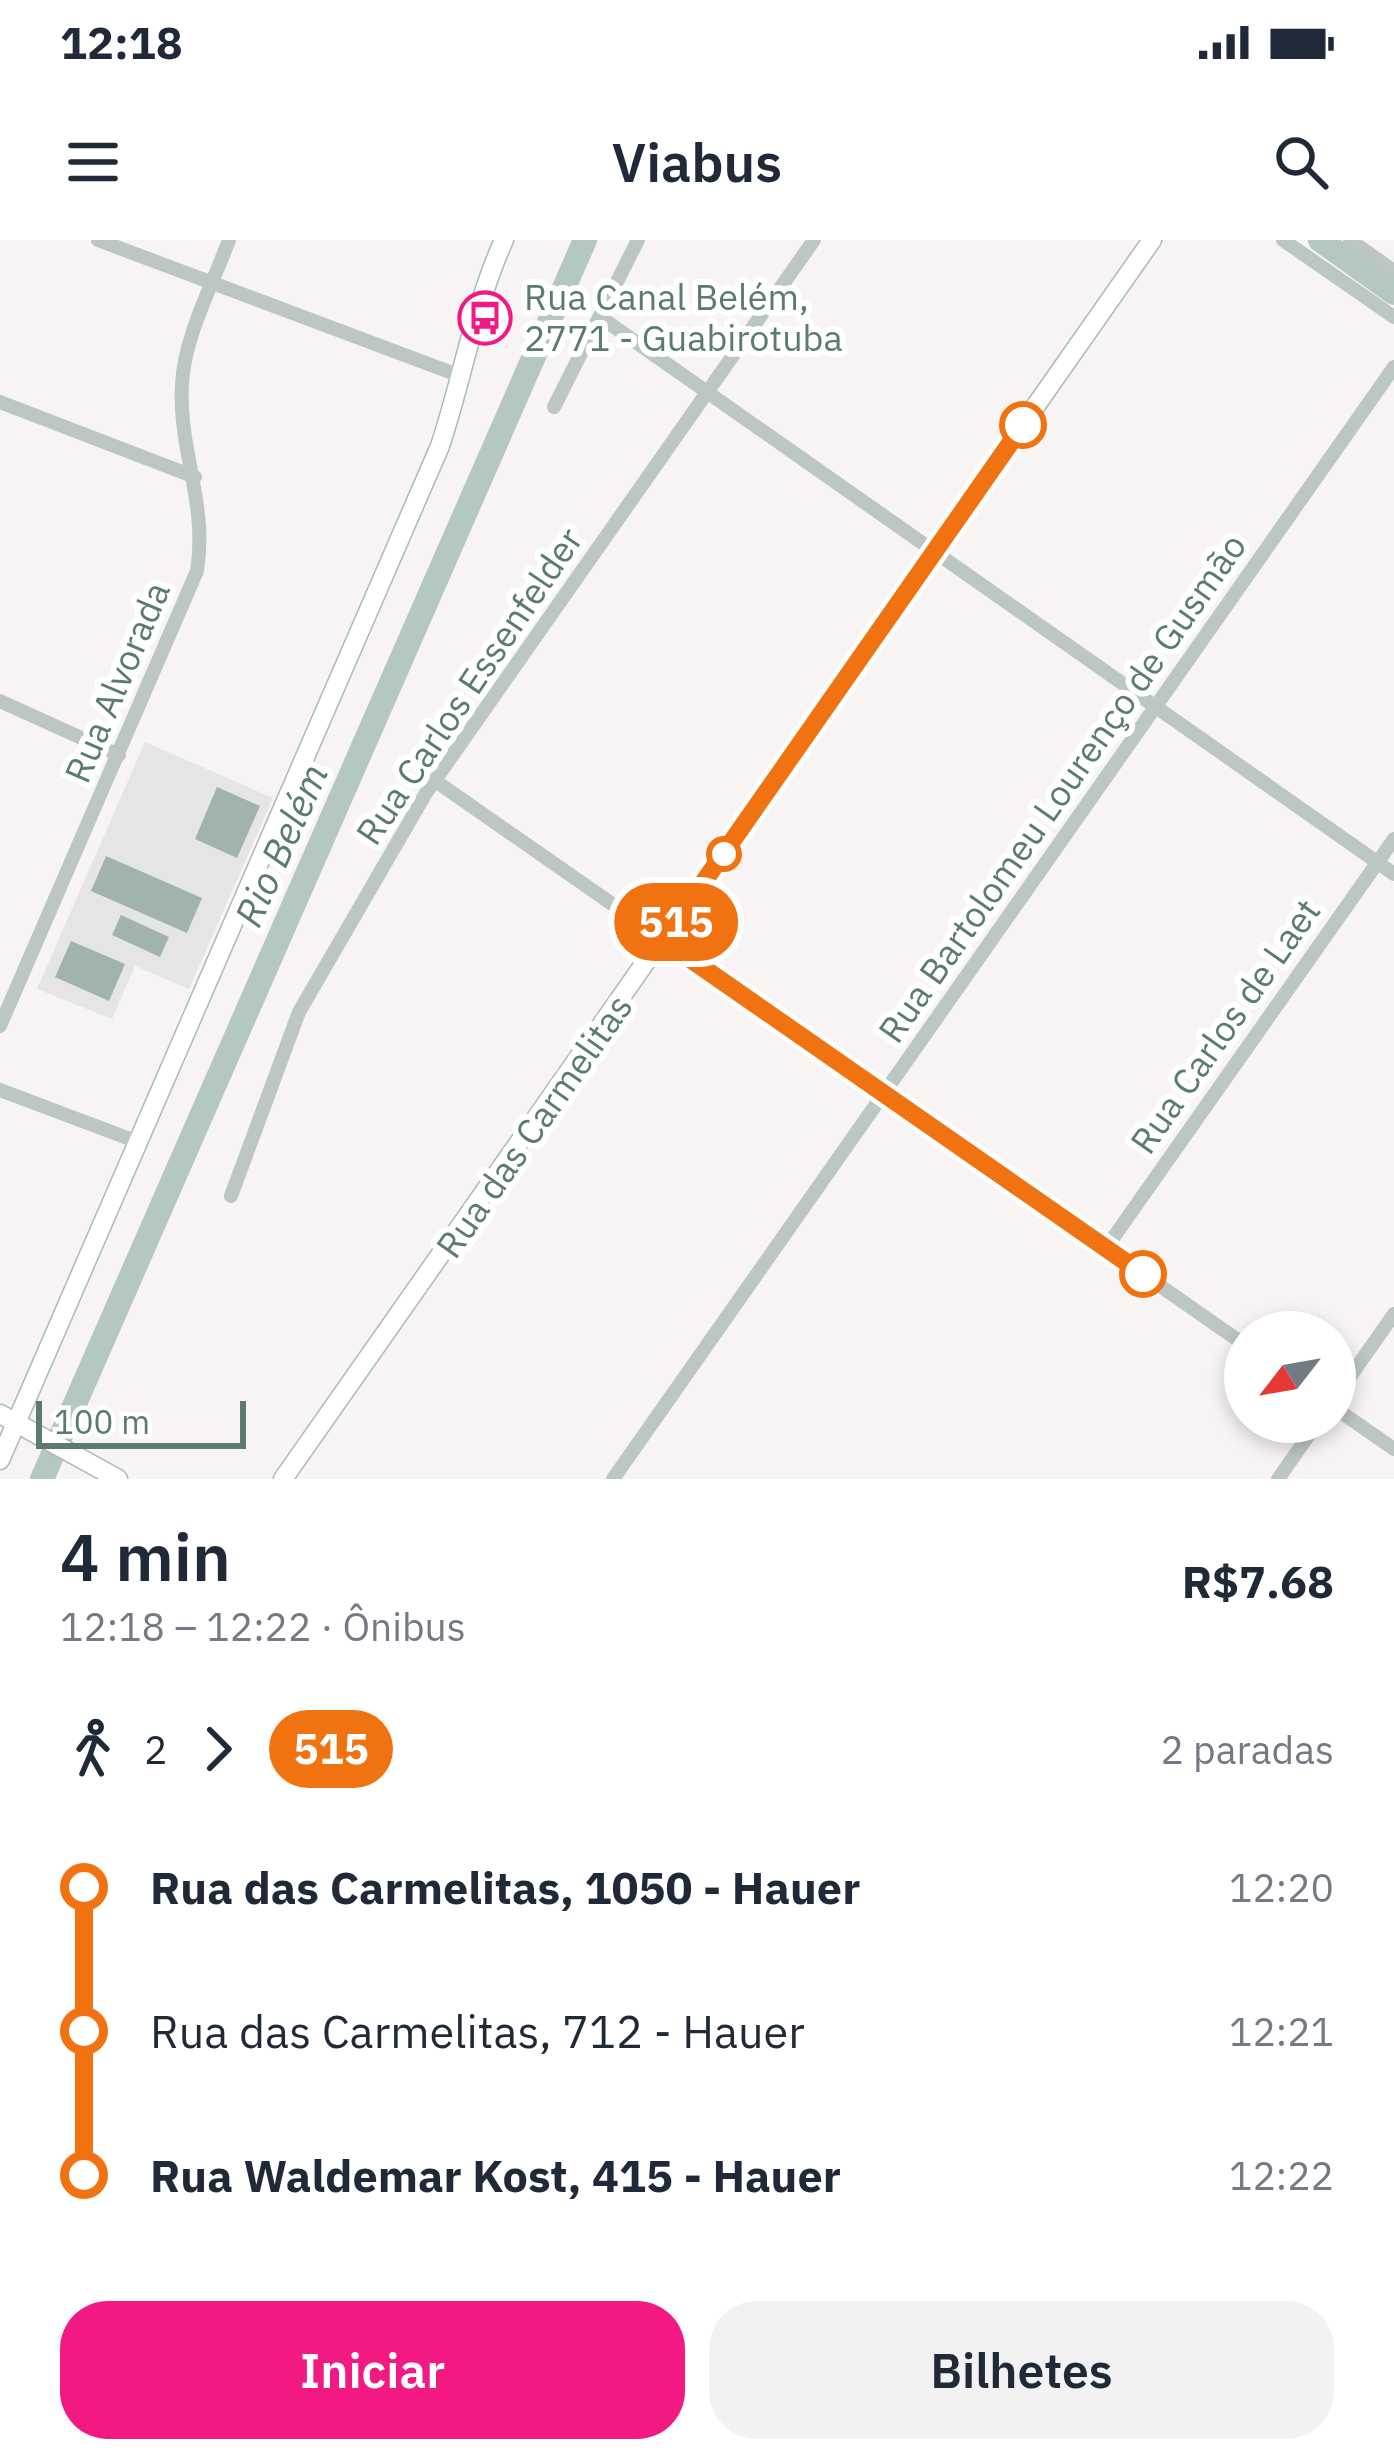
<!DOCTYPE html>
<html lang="pt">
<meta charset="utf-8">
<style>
:root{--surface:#fff;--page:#f2f2f3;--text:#1f2937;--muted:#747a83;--accent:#f21982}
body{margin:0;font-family:"IBM Plex Sans",sans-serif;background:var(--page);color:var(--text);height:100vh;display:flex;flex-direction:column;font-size:45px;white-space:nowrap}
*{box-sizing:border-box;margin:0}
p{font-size:39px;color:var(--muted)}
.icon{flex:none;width:66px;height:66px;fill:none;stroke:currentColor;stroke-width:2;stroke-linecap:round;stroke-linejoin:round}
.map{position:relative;height:1239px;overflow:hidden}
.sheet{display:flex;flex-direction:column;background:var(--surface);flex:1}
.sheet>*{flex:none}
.badge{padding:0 24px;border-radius:39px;font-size:42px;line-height:78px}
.needle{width:78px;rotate:239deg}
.tools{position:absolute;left:1224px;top:1071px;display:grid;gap:24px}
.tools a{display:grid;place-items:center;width:132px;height:132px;border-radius:50%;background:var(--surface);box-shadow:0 6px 18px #0003;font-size:60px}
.scale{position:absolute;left:36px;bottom:30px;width:210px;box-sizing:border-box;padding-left:12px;border:6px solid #5b7b72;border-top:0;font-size:33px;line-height:42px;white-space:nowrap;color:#5b7b72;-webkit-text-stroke:9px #fff;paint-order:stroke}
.map>.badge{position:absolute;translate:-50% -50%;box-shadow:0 0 0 6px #fff}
.legs{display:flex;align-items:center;gap:18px;height:132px;padding:0 60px;font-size:39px}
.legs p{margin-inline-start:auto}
.head{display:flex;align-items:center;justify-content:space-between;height:204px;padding:0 60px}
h1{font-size:66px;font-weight:600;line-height:90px}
.button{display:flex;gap:24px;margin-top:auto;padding:24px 60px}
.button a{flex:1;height:138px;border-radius:48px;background:var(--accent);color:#fff;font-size:48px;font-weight:600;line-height:138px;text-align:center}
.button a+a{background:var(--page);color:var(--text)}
ul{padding:0 60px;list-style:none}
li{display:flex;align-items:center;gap:42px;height:144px;font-size:45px}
li i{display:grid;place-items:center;width:18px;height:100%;margin:0 15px;background:currentColor}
li i::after{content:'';width:30px;height:30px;margin:-15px;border:9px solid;border-radius:50%;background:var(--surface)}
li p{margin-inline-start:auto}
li:first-child i{background:linear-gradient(#0000 50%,currentColor 0)}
li:last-child i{background:linear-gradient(currentColor 50%,#0000 0)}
.status{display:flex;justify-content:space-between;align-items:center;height:84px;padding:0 60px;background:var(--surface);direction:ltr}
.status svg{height:33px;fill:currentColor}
header{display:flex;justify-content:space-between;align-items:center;height:156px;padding:0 60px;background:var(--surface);font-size:54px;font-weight:600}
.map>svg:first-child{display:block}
.built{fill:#e5e6e4}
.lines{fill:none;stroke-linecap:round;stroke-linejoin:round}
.river{stroke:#b4c8bf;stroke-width:24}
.building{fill:#a1b3ad}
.secondary-casing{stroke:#acbab6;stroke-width:21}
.street{stroke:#bcc6c4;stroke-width:14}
.secondary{stroke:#fff;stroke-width:18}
.line-1-casing{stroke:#fff;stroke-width:27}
.line-1{stroke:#f17210;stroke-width:18}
.stop-1-dot{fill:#fff;stroke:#f17210;stroke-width:6}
.labels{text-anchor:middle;stroke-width:12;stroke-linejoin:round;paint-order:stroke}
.poi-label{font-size:36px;fill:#5b7b72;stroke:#fff;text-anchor:start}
.street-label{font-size:36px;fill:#5b7b72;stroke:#fff}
.water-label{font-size:39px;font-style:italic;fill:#5a7c6d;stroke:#fff}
</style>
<div class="status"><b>12:18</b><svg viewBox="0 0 49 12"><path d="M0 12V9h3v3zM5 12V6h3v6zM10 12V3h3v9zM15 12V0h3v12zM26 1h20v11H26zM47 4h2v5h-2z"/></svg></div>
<header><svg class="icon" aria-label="menu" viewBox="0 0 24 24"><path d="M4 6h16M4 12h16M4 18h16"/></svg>Viabus<svg class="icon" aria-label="search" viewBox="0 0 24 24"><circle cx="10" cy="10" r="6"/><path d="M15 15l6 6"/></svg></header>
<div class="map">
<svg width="1394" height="1239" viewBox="0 0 1394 1239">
<rect width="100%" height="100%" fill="#f7f4f3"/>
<path class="built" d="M145,502l128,56 -84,191 -54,-23 -23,53 -75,-30z"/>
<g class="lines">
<path class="river" d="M1320,0l74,53
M42,1239l543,-1239"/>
</g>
<path class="building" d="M217,547l43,19 -23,52 -42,-19z
M106,616l96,42 -15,35 -96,-42z
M121,675l48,22 -9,20 -48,-22z
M71,701l54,23 -16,37 -54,-24z"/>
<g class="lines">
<g class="secondary-casing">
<path id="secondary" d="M0,1174l118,65
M0,1220l440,-1014c23,-69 34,-140 64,-206
M283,1239l869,-1239"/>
</g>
<path class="street" d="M98,0l365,137
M1283,0l111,77
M1350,0l44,31
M603,79l791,555
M0,162l195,75
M554,167l84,-167
M0,461l119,54
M434,540l811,565
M0,786l197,-455c11,-68 -19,-121 -15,-187 2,-47 31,-100 47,-144
M0,850l138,52
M231,956l68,-184 127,-219 388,-553
M1106,1008l288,-409
M1335,1158l59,-84
M1335,1168l59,41
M613,1239l781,-1112
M1278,1239l40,-57"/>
<use href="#secondary" class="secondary"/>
</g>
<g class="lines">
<g class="line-1-casing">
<path id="line-1" d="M1023,185l-360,515 480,334"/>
</g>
<use href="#line-1" class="line-1"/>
</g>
<defs>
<g id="bus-ring" transform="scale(2.7)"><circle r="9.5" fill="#fff" stroke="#f21982" stroke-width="1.5"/><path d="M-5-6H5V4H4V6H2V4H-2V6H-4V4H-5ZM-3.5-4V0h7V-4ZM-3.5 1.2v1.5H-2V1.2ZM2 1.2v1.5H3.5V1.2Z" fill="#f21982"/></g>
</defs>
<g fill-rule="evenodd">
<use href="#bus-ring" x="485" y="78"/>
</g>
<g class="stop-1-dot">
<circle cx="1023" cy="185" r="21"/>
<circle cx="724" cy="614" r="15"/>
<circle cx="1143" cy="1034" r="21"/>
</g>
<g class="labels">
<g class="poi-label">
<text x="524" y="70">Rua Canal Belém,<tspan x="524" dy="41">2771 - Guabirotuba</tspan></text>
</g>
<g class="street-label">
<text transform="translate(117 442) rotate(-67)" y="13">Rua Alvorada</text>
<text transform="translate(469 446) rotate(-56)" y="13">Rua Carlos Essenfelder</text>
<text transform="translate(1062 548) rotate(-55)" y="13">Rua Bartolomeu Lourenço de Gusmão</text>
<text transform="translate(1225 786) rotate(-55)" y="13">Rua Carlos de Laet</text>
<text transform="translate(534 886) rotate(-55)" y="13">Rua das Carmelitas</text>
</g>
<g class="water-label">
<text transform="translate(281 605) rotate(-66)" y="14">Rio Belém</text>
</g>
</g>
</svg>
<div class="tools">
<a><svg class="needle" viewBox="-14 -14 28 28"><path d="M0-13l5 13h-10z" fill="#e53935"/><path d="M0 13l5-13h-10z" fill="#747a83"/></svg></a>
</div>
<div class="scale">100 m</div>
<b class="badge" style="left:676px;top:682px;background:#f17210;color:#fff">515</b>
</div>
<section class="sheet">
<div class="head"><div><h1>4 min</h1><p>12:18 – 12:22 · Ônibus</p></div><b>R$7.68</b></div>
<div class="legs"><svg class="icon" aria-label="walk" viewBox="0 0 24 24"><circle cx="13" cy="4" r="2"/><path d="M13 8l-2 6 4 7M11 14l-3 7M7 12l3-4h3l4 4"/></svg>2<svg class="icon" aria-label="forward" viewBox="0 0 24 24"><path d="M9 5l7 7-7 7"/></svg><b class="badge" style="background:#f17210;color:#fff">515</b><p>2 paradas</p></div>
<ul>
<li><i style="color:#f17210"></i><b>Rua das Carmelitas, 1050 - Hauer</b><p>12:20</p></li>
<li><i style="color:#f17210"></i><span>Rua das Carmelitas, 712 - Hauer</span><p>12:21</p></li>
<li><i style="color:#f17210"></i><b>Rua Waldemar Kost, 415 - Hauer</b><p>12:22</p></li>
</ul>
<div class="button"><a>Iniciar</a><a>Bilhetes</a></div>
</section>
